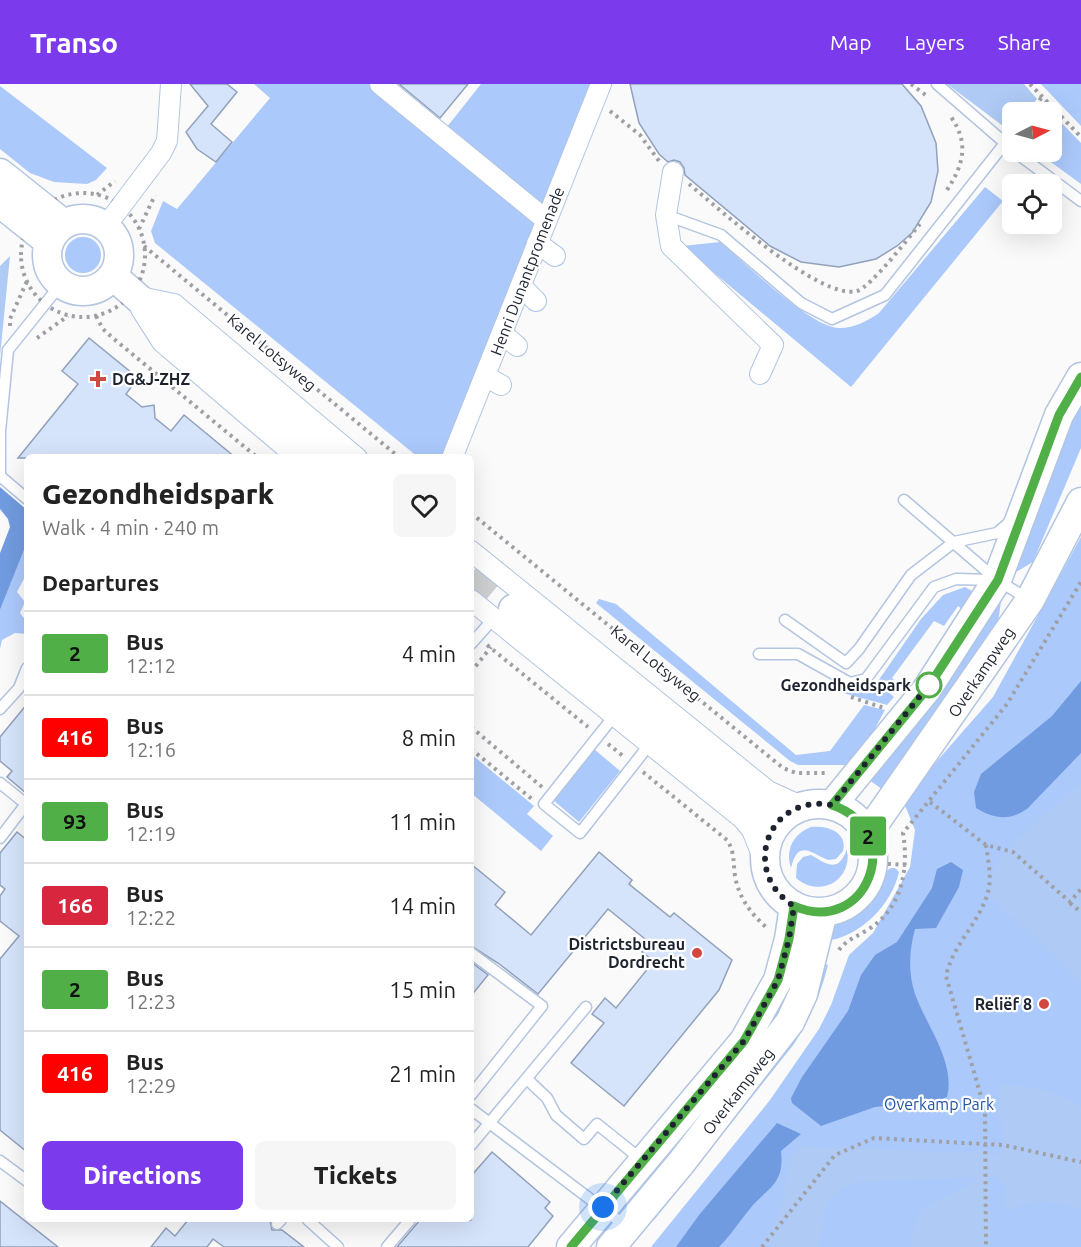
<!DOCTYPE html>
<meta charset="utf-8">
<style>
:root{--surface:#fff;--page:#f6f6f6;--text:#222;--muted:#767676;--line:#e0e0e0;--accent:#7c3aed}
body{margin:0;font-family:Ubuntu,sans-serif;background:var(--page);color:var(--text);height:100vh;display:flex;flex-direction:column;font-size:22px;white-space:nowrap}
*{box-sizing:border-box;margin:0}
p{font-size:20px;color:var(--muted)}
.icon{flex:none;width:33px;height:33px;fill:none;stroke:currentColor;stroke-width:2;stroke-linecap:round;stroke-linejoin:round}
.map{position:relative;flex:1;overflow:hidden}
.panel{position:absolute;left:24px;top:370px;width:450px;height:768px;display:flex;flex-direction:column;background:var(--surface);border-radius:9px;box-shadow:0 6px 24px #0002}
.panel>*{flex:none}
.badge{padding:0 12px;border-radius:4px;font-size:21px;line-height:39px}
.needle{width:39px;rotate:84deg}
.tools{position:absolute;left:1002px;top:18px;display:grid;gap:12px}
.tools a{display:grid;place-items:center;width:60px;height:60px;border-radius:9px;background:var(--surface);box-shadow:0 6px 24px #0002;font-size:30px}
.you{position:absolute;width:30px;height:30px;margin:-15px;border:4px solid #fff;border-radius:50%;background:#1a73e8;box-shadow:0 0 0 9px #1a73e833}
.map>.badge{position:absolute;translate:-50% -50%;box-shadow:0 0 0 3px #fff}
h2{padding:0 18px;font-size:22px;line-height:54px}
.round{display:grid;place-items:center;flex:none;width:63px;height:63px;border-radius:9px;background:var(--page)}
.head{display:flex;align-items:center;justify-content:space-between;height:102px;padding:0 18px}
h1{font-size:28px;font-weight:800;line-height:45px}
.cta{display:flex;gap:12px;margin-top:auto;padding:12px 18px}
.cta a{flex:1;height:69px;border-radius:9px;background:var(--accent);color:#fff;font-size:24px;font-weight:800;line-height:69px;text-align:center}
.cta a+a{background:var(--page);color:var(--text)}
ul{padding:0;list-style:none}
li{display:flex;align-items:center;gap:18px;height:84px;padding:0 18px;border-top:2px solid var(--line)}
li div{flex:1}
li b{display:block;font-size:22px}
li em{font-style:normal}
li .badge{min-width:66px;font-weight:700;text-align:center}
header{display:flex;align-items:center;gap:36px;box-sizing:border-box;height:84px;padding:0 30px;background:var(--accent);color:#fff}
header strong{font-size:28px}
nav{display:flex;gap:33px;margin-inline-start:auto;font-size:21px}
.map>svg:first-child{display:block}
.green{fill:#abc9fb}
.forest{fill:#afcaf5}
.water{fill:#719be0}
.building{fill:#d6e4fb;stroke:#91a1bc;stroke-width:1.5}
.lines{fill:none;stroke-linecap:round;stroke-linejoin:round}
.secondary-tunnel{stroke:#cecfd1;stroke-width:28;stroke-dasharray:28 14;stroke-linecap:butt}
.lane-casing{stroke:#b3c5e1;stroke-width:13}
.street-casing{stroke:#b3c5e1;stroke-width:22}
.secondary-casing{stroke:#b3c5e1;stroke-width:31}
.path{stroke:#9ea0a5;stroke-width:4;stroke-dasharray:3 4.5;stroke-linecap:butt}
.lane{stroke:#fff;stroke-width:10}
.street{stroke:#fff;stroke-width:20}
.secondary{stroke:#fff;stroke-width:28}
.line-casing{stroke:#fff;stroke-width:14}
.line{stroke:#50af46;stroke-width:9}
.walk{stroke:#1e242f;stroke-width:6;stroke-dasharray:0 10.8}
.poi-dot{fill:#d44640;stroke:#fff;stroke-width:2}
.stop-dot{fill:#fff;stroke:#50af46;stroke-width:3}
.labels{text-anchor:middle;stroke-width:4.5;stroke-linejoin:round;paint-order:stroke}
.street-label{font-size:16px;fill:#1e242f;stroke:#fff}
.poi-label{font-size:16px;font-weight:bold;fill:#1e242f;stroke:#fff;text-anchor:end}
.stop-label{font-size:16px;font-weight:bold;fill:#1e242f;stroke:#fff;text-anchor:end}
.park-label{font-size:16px;fill:#2153a5;stroke:#fff}
</style>
<header>
<strong>Transo</strong>
<nav><a>Map</a><a>Layers</a><a>Share</a></nav>
</header>
<div class="map">
<svg width="1081" height="1163" viewBox="0 0 1081 1163">
<rect width="100%" height="100%" fill="#fafafa"/>
<path class="green" d="M254,0h121l64,53 42,-53h109l-143,373h-29l-263,-214 -4,-12 12,-30 14,8 93,-111z
M1041,0h40v42z
M0,2l107,82 -11,12 -9,4 -33,-2 -24,-9 -30,-24z
M1052,29l29,30v41l-44,-32h15z
M985,103l18,14 -152,186 -169,-141 38,-4c24,20 92,87 120,86 15,0 27,-7 39,-15z
M65 171a18 18 0 1 1 36 0a18 18 0 1 1-36 0Z
M1081,319v45l-48,114 -24,14 56,-147z
M1081,453v710h-430l119,-147 49,-71 12,-24 18,-50 24,-22 37,-66 5,-37 -11,-27 12,-18 77,-88z
M27,456v33l-10,19 8,10 -5,11 7,9v12l-12,-1 -13,7 -2,9v-39z
M965,503l7,4v4l-8,16 -6,-5 -14,20 -10,-5 -42,57 2,2 -7,11 7,6 -7,8 -44,-12 2,-3 19,1 12,-7 45,-65 22,-24z
M997,513l4,4 -3,22 -112,169 -21,-15z
M599,515l17,5 180,151 34,-4 34,-46 21,5 -13,24 -26,31h-48l-8,-4 -194,-158z
M594,665l26,22 -41,51 -26,-22z
M471,670l63,52 -7,8 26,22 -12,15 -70,-58z
M811,743c16,-2 37,5 32,24l-7,8 -8,1c-16,-6 -30,-22 -37,8 -6,-18 2,-34 20,-41z
M847,765c6,31 -27,50 -51,29l1,-14 6,-7 8,-2c16,9 27,19 36,-6z
M891,784h4l4,4c-7,33 -40,66 -74,69l9,-14 36,-25 10,-16 5,-14z
M818,877l10,4c-7,29 -18,54 -34,79l-140,176 -8,-3z"/>
<path class="forest" d="M947,0h77l13,15 -11,13h-14l-1,20z
M10,172l-10,100v-90z
M1081,699v199l-91,-86c-13,-37 68,-90 91,-113z
M1001,1001c30,-1 54,7 80,21v103c-31,-9 -46,-12 -75,3l-1,-27 -8,-9h-8l1,71h-79c1,-11 2,-23 9,-32 13,-19 44,-21 60,-38l-122,5c-37,11 -34,32 -39,65h-60c10,-11 19,-28 23,-42 5,-20 3,-43 18,-59l200,8 3,-24 -5,-37z"/>
<path class="water" d="M0,403l27,23v32l-27,68v-57l10,-26 -2,-8 -8,-10z
M1081,597v72l-54,56c-18,12 -33,10 -51,-1l-2,-16 7,-18 71,-58z
M951,778l12,8 -4,17 -23,41 -21,1c-6,22 -7,44 0,65 11,31 41,68 32,103l-11,4 -61,6 -54,19 -29,-23 -1,-5 11,-21 46,-66 13,-36 14,-20 22,-13 35,-54 5,-19z
M777,1039l24,11 -20,17c4,35 -15,37 -32,59 -10,12 -18,25 -30,37h-43l23,-32z"/>
<path class="building" d="M190,0h37l10,8 -26,32 21,18 -16,20 -19,-13 -11,-17 22,-26z
M399,0h69l-28,34z
M630,0h272l19,22 15,37 2,28 -7,31 -19,31 -15,13 -21,13 -37,8 -38,-5 -31,-16 -85,-71 -1,-7 -4,-6 -6,-2 -6,2 -9,-8 -20,-31z
M89,254l49,40 -12,16 16,13 12,-2 1,13 16,13 13,-16 52,43h-218l60,-74 -16,-13z
M27,620v90l-20,-17 5,-6 -12,-10v-24z
M17,748l10,8v312l-27,-22v-171l19,-23 -19,-15v-25l5,-7 -5,-4v-32z
M599,768l33,28 -3,4 41,33 4,-4 58,47 -13,30 -95,116 -53,-43 33,-40 -12,-9 13,-16 11,10 38,-47 -12,-9 8,-9 -42,-34 -70,85 -40,-31 -27,-17v-82l34,28 -10,13 36,30z
M471,878l17,13 -17,21z
M492,1068l58,50 -5,6 8,8 -25,31h-131l23,-27h51v-44z
M0,1117l58,46h-58z
M188,1136h82l2,10h10l22,17h-80l-11,-8 -6,8h-56l15,-19 9,8z"/>
<g class="lines">
<path class="secondary-tunnel" d="M471,490l42,35"/>
<g class="lane-casing">
<path id="lane" d="M937,0l75,65
M1015,68l66,49
M666,131l55,20 80,68 31,16 53,-24 120,-152
M27,415l-27,-23v-45l8,-81 53,-66
M904,416l93,80 33,20
M785,536l61,43 13,-14 52,-74 43,-33 43,-9 14,-12
M471,560l23,-26
M759,570h39l52,29 16,-4 68,-92 22,-8 37,1
M0,625l19,-21 8,-20
M614,632l-70,88 36,29 69,-88
M0,699l26,21 -26,34
M471,869l71,53 -71,89
M527,995l20,19 9,17 28,24 13,-15 45,36
M471,1025l156,118
M471,1061l115,-138
M0,1077l27,20
M308,1136l30,27
M277,1140l4,-4
M387,1163l23,-27"/>
</g>
<g class="street-casing">
<path id="street" d="M380,0l166,136
M673,88l-7,43 5,31 102,99 -13,29
M106,142l55,-73 6,-12 4,-57
M537,159l18,13
M521,202l15,15
M140,213l34,7 183,154
M141,225l21,33 136,116
M503,250l14,12
M485,292l16,9
M452,374l149,-374
M471,467l297,240 33,15
M471,516l272,219 9,11 12,30"/>
</g>
<g class="secondary-casing">
<path id="secondary" d="M0,89l64,51
M0,119l49,39
M47 171a36 36 0 1 1 72 0a36 36 0 1 1-72 0Z
M113,192l133,116 81,66
M513,525l264,214
M765 774a54 54 0 1 1 108 0a54 54 0 1 1-108 0Z
M832,721l95,-116 70,-109 62,-165 22,-38
M868,749l162,-233 51,-98
M571,1163l173,-206 34,-61 11,-41 5,-33
M611,1163l70,-84 109,-141 13,-28 20,-82"/>
</g>
<path class="path" d="M911,0l16,12
M1030,0l51,53
M610,27l30,24 19,26
M1030,28l12,-15
M689,100c29,24 132,117 168,107 15,-5 52,-54 63,-67
M947,106c17,-26 22,-47 4,-73
M21 171a62 62 0 1 1 124 0a62 62 0 1 1-124 0Z
M97,111l18,-14
M139,145l16,-34
M144,162l256,212
M96,232l7,13 11,10 144,119
M10,242v-7l17,-38
M37,254l31,-22
M471,429l312,255 13,5h33
M487,561l101,82
M471,588l20,-25
M851,613l33,11
M471,643l71,60
M608,660l15,12
M471,665l62,51
M643,688l84,68c8,12 6,23 8,36 4,22 16,38 32,52
M930,718l56,43 27,7 57,50 11,-13
M986,761c2,15 6,32 2,47 -8,30 -35,52 -42,84l39,134 1,137
M873,779l33,2
M1070,819l11,9
M839,866c7,-10 19,-14 30,-21 33,-21 40,-60 34,-96l104,-129 74,-122
M762,1163l73,-92 39,-17 129,7 78,17"/>
<use href="#lane" class="lane"/>
<use href="#street" class="street"/>
<use href="#secondary" class="secondary"/>
</g>
<g class="lines">
<g class="line-casing">
<path id="line" d="M571,1163l173,-206 34,-61 11,-41 5,-33c73,32 114,-75 38,-101l95,-116 71,-109 61,-165 22,-38"/>
</g>
<use href="#line" class="line"/>
<path class="walk" d="M603,1123l141,-166 34,-61 11,-41 5,-33c-55,-34 -26,-113 38,-101l97,-120"/>
</g>
<g class="poi-dot">
<path d="M95 286h6v6h6v6h-6v6h-6v-6h-6v-6h6z"/>
<circle cx="697" cy="869" r="6"/>
<circle cx="1044" cy="920" r="6"/>
</g>
<circle class="stop-dot" cx="929" cy="601" r="12"/>
<g class="labels">
<g class="street-label">
<text transform="translate(527 187) rotate(-69)" y="6">Henri Dunantpromenade</text>
<text transform="translate(272 268) rotate(40)" y="6">Karel Lotsyweg</text>
<text transform="translate(656 579) rotate(39)" y="6">Karel Lotsyweg</text>
<text transform="translate(981 588) rotate(-56)" y="6">Overkampweg</text>
<text transform="translate(738 1007) rotate(-52)" y="6">Overkampweg</text>
</g>
<g class="poi-label">
<text x="112" y="301" text-anchor="start">DG&amp;J-ZHZ</text>
<text x="685" y="866">Districtsbureau<tspan x="685" dy="18">Dordrecht</tspan></text>
<text x="1032" y="926">Reliëf 8</text>
</g>
<g class="stop-label">
<text x="911" y="607">Gezondheidspark</text>
</g>
<g class="park-label">
<text x="939" y="1026">Overkamp Park</text>
</g>
</g>
</svg>
<div class="tools">
<a><svg class="needle" viewBox="-14 -14 28 28"><path d="M0-13l5 13h-10z" fill="#e53935"/><path d="M0 13l5-13h-10z" fill="#767676"/></svg></a>
<a><svg class="icon" aria-label="locate" viewBox="0 0 24 24"><circle cx="12" cy="12" r="6"/><path d="M12 2v4M12 18v4M2 12h4M18 12h4"/></svg></a>
</div>
<div class="you" style="left:603px;top:1123px"></div>
<b class="badge" style="left:868px;top:752px;background:#50af46;color:#111">2</b>
<section class="panel">
<div class="head"><div><h1>Gezondheidspark</h1><p>Walk · 4 min · 240 m</p></div><a class="round"><svg class="icon" aria-label="heart" viewBox="0 0 24 24"><path d="M12 20l-8-8c-3-5 5-10 8-4 3-6 11-1 8 4z"/></svg></a></div>
<h2>Departures</h2>
<ul>
<li><span class="badge" style="background:#50af46;color:#111">2</span><div><b>Bus</b><p>12:12</p></div><em>4 min</em></li>
<li><span class="badge" style="background:#f00;color:#fff">416</span><div><b>Bus</b><p>12:16</p></div><em>8 min</em></li>
<li><span class="badge" style="background:#50af46;color:#111">93</span><div><b>Bus</b><p>12:19</p></div><em>11 min</em></li>
<li><span class="badge" style="background:#d7263d;color:#fff">166</span><div><b>Bus</b><p>12:22</p></div><em>14 min</em></li>
<li><span class="badge" style="background:#50af46;color:#111">2</span><div><b>Bus</b><p>12:23</p></div><em>15 min</em></li>
<li><span class="badge" style="background:#f00;color:#fff">416</span><div><b>Bus</b><p>12:29</p></div><em>21 min</em></li>
</ul>
<div class="cta"><a>Directions</a><a>Tickets</a></div>
</section>
</div>
